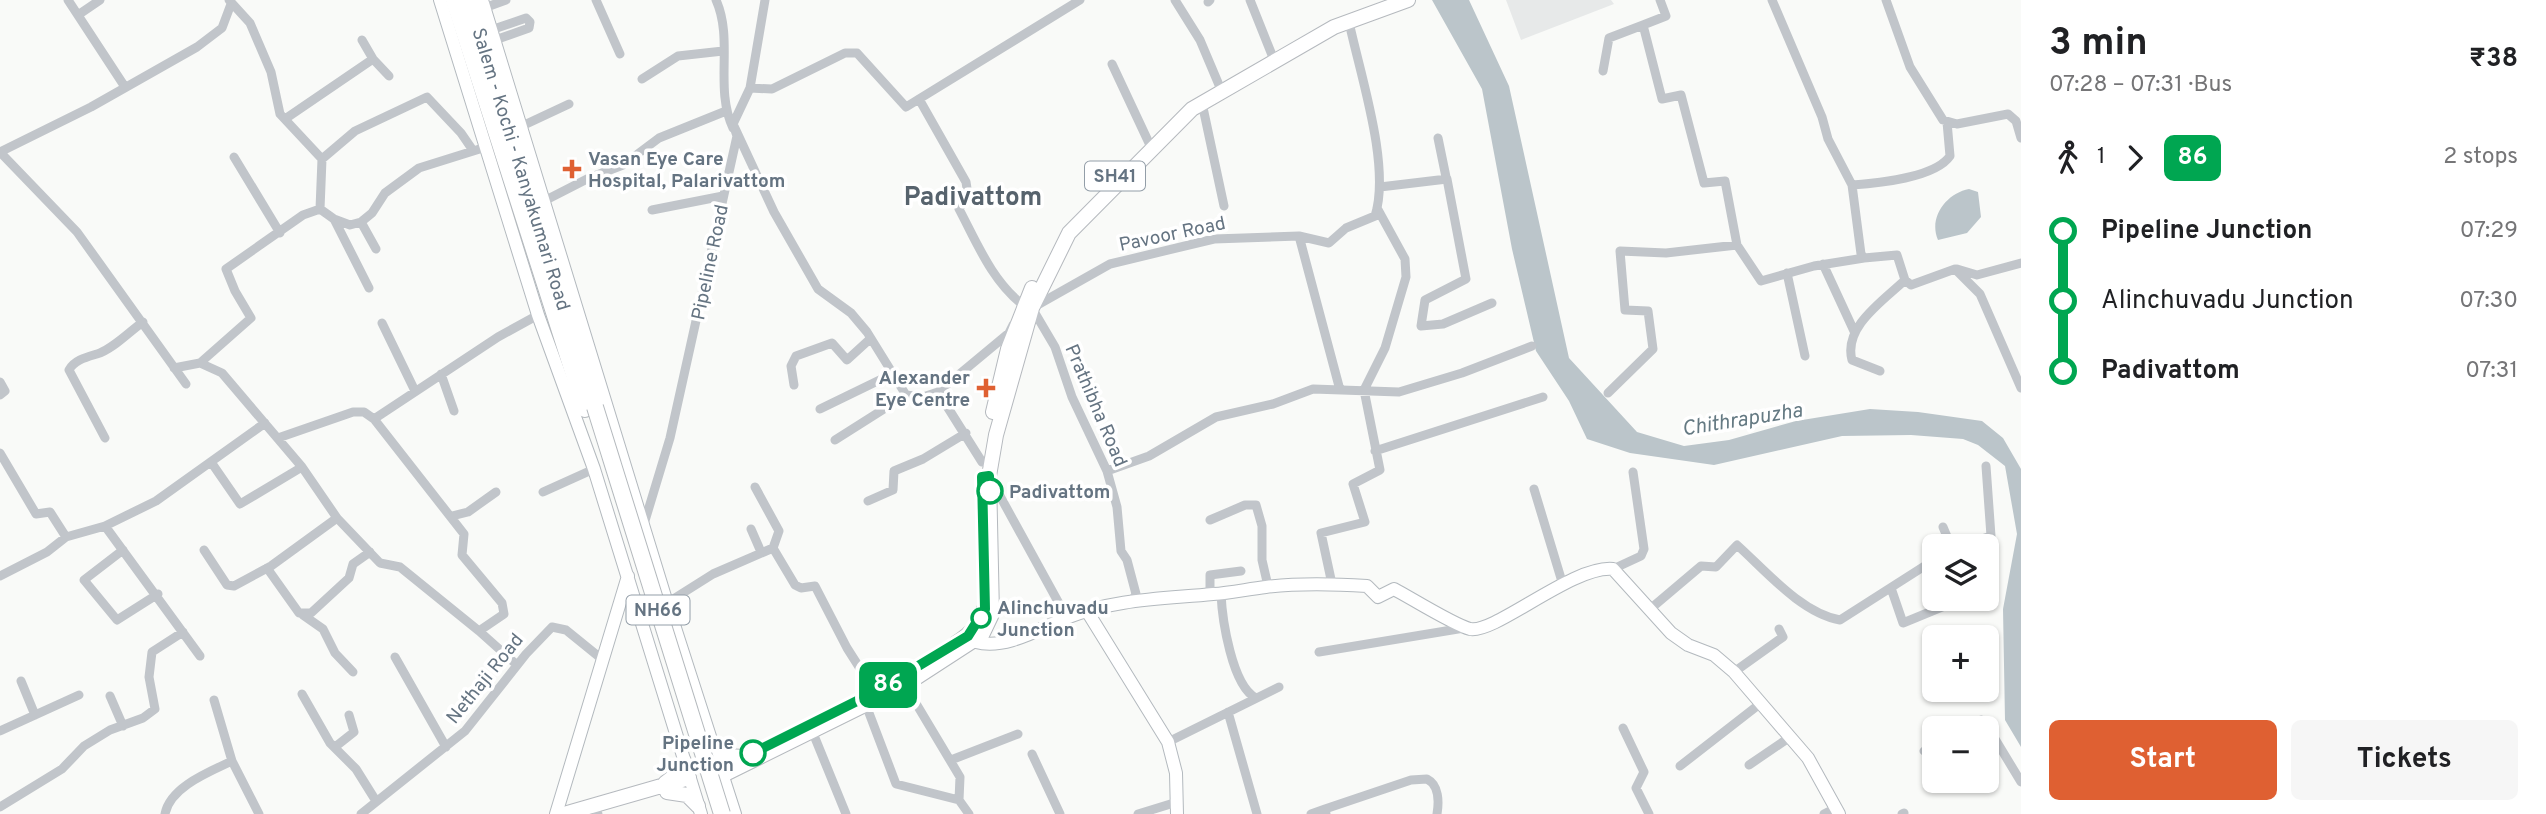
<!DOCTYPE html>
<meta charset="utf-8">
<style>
:root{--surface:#fff;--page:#f6f6f6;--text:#202124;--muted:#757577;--accent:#df6032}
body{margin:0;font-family:Overpass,sans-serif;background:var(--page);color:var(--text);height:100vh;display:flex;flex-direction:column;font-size:26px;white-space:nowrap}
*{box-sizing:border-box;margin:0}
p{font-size:23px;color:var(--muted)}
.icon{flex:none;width:38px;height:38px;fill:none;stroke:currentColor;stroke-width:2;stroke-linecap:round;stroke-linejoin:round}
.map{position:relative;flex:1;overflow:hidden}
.details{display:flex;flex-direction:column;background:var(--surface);width:525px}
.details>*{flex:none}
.badge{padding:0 14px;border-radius:10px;font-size:24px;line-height:46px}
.tools{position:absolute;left:1922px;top:534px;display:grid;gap:14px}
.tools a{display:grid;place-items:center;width:77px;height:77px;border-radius:10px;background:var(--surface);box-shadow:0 2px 5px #0004;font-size:35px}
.map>.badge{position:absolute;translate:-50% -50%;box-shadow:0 0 0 4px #fff}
.legs{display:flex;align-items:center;gap:10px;height:77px;padding:0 28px;font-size:23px}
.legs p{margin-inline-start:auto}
.summary{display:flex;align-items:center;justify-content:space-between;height:119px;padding:0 28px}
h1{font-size:38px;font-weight:700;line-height:52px}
.button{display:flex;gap:14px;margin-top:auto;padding:14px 28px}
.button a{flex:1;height:80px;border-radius:10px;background:var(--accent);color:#fff;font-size:28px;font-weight:700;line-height:80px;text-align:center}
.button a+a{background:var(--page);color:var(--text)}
ul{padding:0 28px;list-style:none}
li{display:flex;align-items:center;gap:24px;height:70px;font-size:26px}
li i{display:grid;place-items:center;width:10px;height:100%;margin:0 9px;background:currentColor}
li i::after{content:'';width:18px;height:18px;margin:-9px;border:5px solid;border-radius:50%;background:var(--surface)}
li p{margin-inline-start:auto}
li:first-child i{background:linear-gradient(#0000 50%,currentColor 0)}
li:last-child i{background:linear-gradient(currentColor 50%,#0000 0)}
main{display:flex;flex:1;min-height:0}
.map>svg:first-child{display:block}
.built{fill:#e7e9e9}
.water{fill:#bbc5ca}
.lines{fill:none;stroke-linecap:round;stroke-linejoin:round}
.secondary-casing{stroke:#b3b9be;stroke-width:14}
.primary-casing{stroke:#b5b9be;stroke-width:16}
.highway-casing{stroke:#b4b9bd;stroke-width:18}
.street{stroke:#c1c5ca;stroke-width:9}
.secondary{stroke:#fff;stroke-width:12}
.primary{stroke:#fff;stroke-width:14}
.highway{stroke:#fff;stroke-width:16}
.highway-bridge-casing{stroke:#b4b9bd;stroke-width:18;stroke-linecap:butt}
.highway-bridge{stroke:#fff;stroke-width:16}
.line-1-casing{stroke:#fff;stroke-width:16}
.line-1{stroke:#00a651;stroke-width:10}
.poi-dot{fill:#df6032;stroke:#fff;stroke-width:2.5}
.stop-1-dot{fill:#fff;stroke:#00a651;stroke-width:3.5}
.labels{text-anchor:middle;stroke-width:7;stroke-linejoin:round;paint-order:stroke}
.shield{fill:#fff;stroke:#939ea8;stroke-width:2}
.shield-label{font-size:18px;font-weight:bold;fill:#657482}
.poi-label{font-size:19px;font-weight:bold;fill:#657482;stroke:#fff;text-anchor:start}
.street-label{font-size:19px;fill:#657482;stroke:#fff}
.stop-label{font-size:19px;font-weight:bold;fill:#657482;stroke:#fff;text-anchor:start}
.water-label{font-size:21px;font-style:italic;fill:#657a83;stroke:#fff}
.district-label{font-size:26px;font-weight:bold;fill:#57636d;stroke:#fff}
</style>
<main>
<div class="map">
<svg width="2021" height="814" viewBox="0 0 2021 814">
<rect width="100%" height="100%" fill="#f9faf8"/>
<path class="built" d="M1506,0h105l3,4 -93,36z"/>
<path class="water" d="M1432,0h37l40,86 60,272 68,74 47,14 45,-6 67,-19 74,-12 48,3 64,9 21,17 18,31v278l-16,-27 -2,-111 14,-75 -12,-68 -27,-21 -15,-6 -52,-4 -69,1 -128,29 -84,-12 -43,-14 -18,-38 -33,-50 -24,-102 -30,-160z
M1969,189l9,3 3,25 -14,16 -29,7c-10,-23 9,-47 31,-51z"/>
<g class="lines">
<g class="secondary-casing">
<path id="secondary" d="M440,0l98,315 56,154 107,345
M482,0l185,603 68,211
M1087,611l81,131 8,31 1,41
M976,642c29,8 63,-13 90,-24 48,-19 96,-19 147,-24 18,-1 35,-5 53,-7 33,-4 68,-3 101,-1l11,11 16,-8c17,9 60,36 76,40 25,5 103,-64 143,-60l58,64 17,12 26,10 20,17 74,86 31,56
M556,814l72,-238"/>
</g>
<g class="primary-casing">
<path id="primary" d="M993,412l15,-63 24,-61
M956,643c15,-9 26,-20 29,-37
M712,742l13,14 20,1
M723,775l182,-90 77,-50 10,-21 -3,-138 7,-41 36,-127 37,-75 123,-124 142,-82 74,-27
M665,783l13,-10 6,-12
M667,792l20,3 11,11
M564,814l125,-36"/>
</g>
<g class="highway-casing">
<path id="highway" d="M454,0l131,409
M469,0l126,407"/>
</g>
<path class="street" d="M68,0l57,87
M229,0l21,23 21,49 9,42 42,45 33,-28 72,-34 34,36 11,16
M596,0l24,54
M716,0c18,40 -2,88 17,128
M1175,0l25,40 19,45
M1250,0l22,55
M1772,0l50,117 6,22 24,46 9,69 3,4 33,-3 8,25 6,5 44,-16 25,25 41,94
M1886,0l24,67 33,53 14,4 51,-10 8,7 5,17
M1208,2l2,-2
M484,8l22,-8
M78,15l22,-15
M1643,25l23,-9 -6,-16
M491,30l35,-12 4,4 -1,6 -34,12
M373,59l16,17
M1112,64l37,79
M1603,71l6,-33 34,-13 19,74 19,-4 23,88 21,-2 12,64
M642,79l36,-23 45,-5
M750,88l22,1 73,-36h12l49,54 174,-107
M919,99l47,83 2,13 -9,14c18,34 33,72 64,96l-2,4
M1202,103l22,103
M285,119l88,-60 -11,-19
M733,124l41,88 44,77 33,24 16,19 39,63 17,2 15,-5 71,-59 4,-8
M522,126l47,-22
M1438,138l8,39
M0,152l77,80 109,152
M0,152l91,-45 106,-60 25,-19 9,-24
M234,157l46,76
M1852,185c26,-2 83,-7 98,-29l-3,-34
M1380,187l67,-8 19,100 -41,21 -4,26 22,-2 49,-21
M544,201l45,-23 34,-13 36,-27 67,-27
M320,209l14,10 16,6 11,-3 11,-9 13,-20 34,-25 67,-21
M652,210l71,-14
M334,219l35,69
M361,222l15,27
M1299,236l41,154
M1823,264l31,67
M1957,269l20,6 44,-12
M1787,273l18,83
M382,323l33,68
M200,363l51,-45 -16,-27 -9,-22 77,-54 17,-6 2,-50
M174,368l26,-5 22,10 80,94 35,51 43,45 20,4 79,64
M1880,371l-28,-11c-9,-33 31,-59 53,-80
M441,374l13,37
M0,382l5,9 -5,4
M794,385l-3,-19 5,-10 36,-13 15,17 23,-21
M938,392l44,70
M1608,393l45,-44 -5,-38 -23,-1 -5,-59 46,2 71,-8 24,36 53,-15 50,-8
M820,409l72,-35
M105,438l-36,-68c5,-10 18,-13 28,-16 15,-4 33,-23 46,-32
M278,438l75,-26h11l10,7
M835,440l71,-45
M1375,451l168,-54
M0,453l36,61 14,-2 16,25
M211,462l29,42 62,-37
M1107,471l42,-15 67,-39 57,-13 40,-15 86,3 63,-19 70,-27
M982,477l7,-1 78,142
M1534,489l29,96
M543,492l51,-23
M868,501l25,-11 1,-19 29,-12 43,-26
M452,516l16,-4 28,-20
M1210,520l35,-15h11l6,21v34l6,26
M644,524l26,-86 67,-302 -4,-12 17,-36 15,-88
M105,526l51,-25 109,-78
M1943,527l8,19
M751,529l10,23
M1961,546l30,-10 -5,-70
M773,548l22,37 6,3 14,-2 32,62 28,44
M123,550l-39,30 33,40 41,-26
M204,550l23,35 7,1 37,-20 66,-48
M267,568l32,45h12l38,-35 4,-14 17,-12
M1613,569l28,-13 3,-7 -11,-77
M0,576l47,-24 19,-15 39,-11 95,130
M1332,584l-11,-51 44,-11 -12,-38 27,-14 -16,-80 21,-42 21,-71 -1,-18 -28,-51
M1891,588l12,35 51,-21v-4
M1221,593c1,26 11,93 35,105
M1210,595v-20l31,-4
M1133,599l3,-5 -9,-34 -6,-9 -4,-44 -10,-36 -35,-74 -17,-50 -23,-39 78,-44 104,-25 85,-3 30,7 17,-15 29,-12c16,-50 -15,-142 -26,-194
M667,603l46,-29 60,-26 6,-17 -24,-44
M1649,610l52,-44 15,1 21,-22c29,26 64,68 103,75l94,-60
M303,615l20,14 12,24 18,19
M1319,652l145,-24
M395,657l51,90
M517,665l-38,-34 25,-17 -2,-11 -40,-48 2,-21 -90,-115 124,-82 40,-22
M1734,672l49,-35 -4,-8
M21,681l14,34
M905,685l55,92 -1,23
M302,694l28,49 26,26 20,32
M110,696l13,30
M214,700l18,61
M866,705l30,79 63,16 10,14
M1228,712l29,102
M1623,728l21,44 -8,16 13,26
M1963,728l18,-8 5,4 35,58
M0,731l79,-36
M813,733l33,81
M1168,742l111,-55
M335,747l19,-15 -5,-17
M1924,751l10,-6
M1032,754l28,60
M951,760l67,-26
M1749,765l41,-28
M1680,766l81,-63
M0,807l62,-38 22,-23 26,-16 33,-12 12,-9 -6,-32 3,-25 31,-20
M1325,809l86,-29 16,-1c12,6 12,23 10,35
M597,813l1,1
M165,814c5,-27 44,-42 67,-53l27,53
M361,814l104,-83 61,-77 26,-27 14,3 37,30
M1138,814l39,-12
M1311,814l14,-5 1,5
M1824,814l12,-6
M1902,814l2,-1"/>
<use href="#secondary" class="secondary"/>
<use href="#primary" class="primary"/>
<use href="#highway" class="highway"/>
<g class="highway-bridge-casing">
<path id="highway-bridge" d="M595,407l127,407"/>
</g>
<use href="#highway-bridge" class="highway-bridge"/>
</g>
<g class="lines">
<g class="line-1-casing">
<path id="line-1" d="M753,753l122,-61 93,-56 17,-27 -3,-132 7,-1 1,15"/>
</g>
<use href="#line-1" class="line-1"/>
</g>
<g class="poi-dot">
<path d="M568.5 158.5h7v7h7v7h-7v7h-7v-7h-7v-7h7z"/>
<path d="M982.5 377.5h7v7h7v7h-7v7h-7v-7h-7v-7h7z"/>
</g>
<g class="stop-1-dot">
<circle cx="990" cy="491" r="12"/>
<circle cx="981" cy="618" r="9"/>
<circle cx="753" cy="753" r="12"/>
</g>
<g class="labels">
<g class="shield">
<rect x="1085" y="161.5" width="60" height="29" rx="5"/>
<rect x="626.5" y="595.5" width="63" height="29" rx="5"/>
</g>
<g class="shield-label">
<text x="1115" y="182">SH41</text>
<text x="658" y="616">NH66</text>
</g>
<g class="poi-label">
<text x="588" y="165">Vasan Eye Care<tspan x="588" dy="22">Hospital, Palarivattom</tspan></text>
<text x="970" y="384" text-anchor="end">Alexander<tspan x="970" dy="22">Eye Centre</tspan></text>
</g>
<g class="street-label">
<text transform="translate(522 169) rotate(73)" y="7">Salem - Kochi - Kanyakumari Road</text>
<text transform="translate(1172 233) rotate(-12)" y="7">Pavoor Road</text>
<text transform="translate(709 262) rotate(-78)" y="7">Pipeline Road</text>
<text transform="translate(1097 405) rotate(67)" y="7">Prathibha Road</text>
<text transform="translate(484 678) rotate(-51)" y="7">Nethaji Road</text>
</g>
<g class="stop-label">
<text x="1009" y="498">Padivattom</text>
<text x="997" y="614">Alinchuvadu<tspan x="997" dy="22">Junction</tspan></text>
<text x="734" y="749" text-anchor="end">Pipeline<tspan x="734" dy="22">Junction</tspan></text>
</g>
<g class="water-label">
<text transform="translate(1742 419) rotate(-9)" y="7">Chithrapuzha</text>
</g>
<g class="district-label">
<text x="973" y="205">Padivattom</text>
</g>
</g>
</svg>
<div class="tools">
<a><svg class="icon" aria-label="layers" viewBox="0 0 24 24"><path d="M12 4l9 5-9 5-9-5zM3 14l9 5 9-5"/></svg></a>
<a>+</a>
<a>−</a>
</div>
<b class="badge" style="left:888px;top:685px;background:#00a651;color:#fff">86</b>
</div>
<section class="details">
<div class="summary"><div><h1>3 min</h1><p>07:28 – 07:31 · Bus</p></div><b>₹38</b></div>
<div class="legs"><svg class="icon" aria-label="walk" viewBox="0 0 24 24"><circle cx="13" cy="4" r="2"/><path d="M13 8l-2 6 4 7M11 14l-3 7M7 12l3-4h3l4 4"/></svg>1<svg class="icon" aria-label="forward" viewBox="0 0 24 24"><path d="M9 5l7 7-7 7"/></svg><b class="badge" style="background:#00a651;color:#fff">86</b><p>2 stops</p></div>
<ul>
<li><i style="color:#00a651"></i><b>Pipeline Junction</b><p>07:29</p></li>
<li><i style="color:#00a651"></i><span>Alinchuvadu Junction</span><p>07:30</p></li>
<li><i style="color:#00a651"></i><b>Padivattom</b><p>07:31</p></li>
</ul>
<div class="button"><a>Start</a><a>Tickets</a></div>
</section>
</main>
